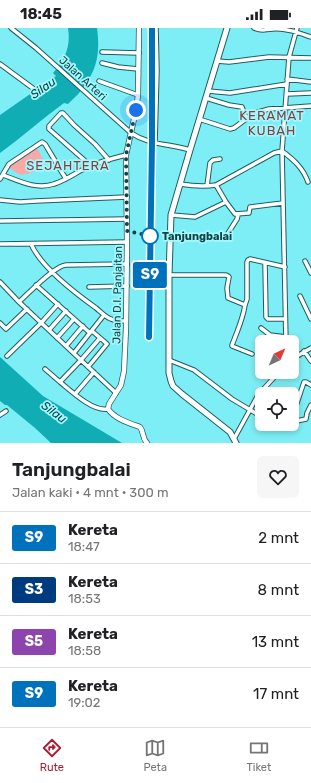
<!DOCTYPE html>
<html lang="id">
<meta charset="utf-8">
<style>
:root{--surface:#fff;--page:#f6f6f6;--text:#202124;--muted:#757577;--line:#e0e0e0;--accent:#ae1a2f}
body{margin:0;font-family:Rubik,sans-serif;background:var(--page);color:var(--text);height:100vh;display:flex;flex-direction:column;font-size:15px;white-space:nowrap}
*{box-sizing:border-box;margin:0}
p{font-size:13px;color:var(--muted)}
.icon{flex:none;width:22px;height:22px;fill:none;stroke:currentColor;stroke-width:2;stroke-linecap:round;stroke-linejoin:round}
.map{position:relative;height:415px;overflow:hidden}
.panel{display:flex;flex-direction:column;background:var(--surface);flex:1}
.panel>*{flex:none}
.badge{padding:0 8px;border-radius:3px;font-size:14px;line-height:26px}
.needle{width:26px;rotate:44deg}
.fabs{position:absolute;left:255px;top:307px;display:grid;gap:8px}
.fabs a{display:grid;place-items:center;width:44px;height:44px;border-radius:6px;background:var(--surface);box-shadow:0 2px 6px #0003;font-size:20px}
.you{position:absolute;width:20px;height:20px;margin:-10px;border:3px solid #fff;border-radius:50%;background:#1a73e8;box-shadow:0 0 0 6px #1a73e833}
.map>.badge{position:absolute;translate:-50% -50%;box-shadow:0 0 0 2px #fff}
.round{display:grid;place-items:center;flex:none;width:42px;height:42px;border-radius:6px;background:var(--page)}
.head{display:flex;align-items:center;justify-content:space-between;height:68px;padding:0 12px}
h1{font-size:19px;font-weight:600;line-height:30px}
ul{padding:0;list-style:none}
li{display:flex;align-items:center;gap:12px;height:52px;padding:0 12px;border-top:1px solid var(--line)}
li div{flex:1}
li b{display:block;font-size:15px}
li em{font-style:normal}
li .badge{min-width:44px;font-weight:700;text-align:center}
.status{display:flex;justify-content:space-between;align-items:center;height:28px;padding:0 20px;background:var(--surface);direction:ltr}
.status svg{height:11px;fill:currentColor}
.dock{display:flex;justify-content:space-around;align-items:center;height:56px;border-top:1px solid var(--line);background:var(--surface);font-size:11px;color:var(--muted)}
.dock a{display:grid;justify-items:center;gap:2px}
.dock .on{color:var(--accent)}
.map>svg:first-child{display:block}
.green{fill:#f8a8a6}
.water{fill:#10adb5}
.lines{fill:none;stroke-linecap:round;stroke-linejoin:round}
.minor-casing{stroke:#1f5d60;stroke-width:5.5}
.major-casing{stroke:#1f5d60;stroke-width:6}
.highway-casing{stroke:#1f5d60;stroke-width:7}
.minor{stroke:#fff;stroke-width:3.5}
.major{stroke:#fff;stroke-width:4.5}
.highway{stroke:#fff;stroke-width:5}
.rail-casing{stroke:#1f595c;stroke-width:2.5}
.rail{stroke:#a2f8fd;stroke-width:1;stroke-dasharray:3;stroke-linecap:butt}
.line-casing{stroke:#fff;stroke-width:9}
.line{stroke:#0072bc;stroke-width:6}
.walk{stroke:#114346;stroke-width:4;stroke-dasharray:0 7.2}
.stop-dot{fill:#fff;stroke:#0072bc;stroke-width:2}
.labels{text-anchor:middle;stroke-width:3.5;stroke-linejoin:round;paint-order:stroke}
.street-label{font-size:11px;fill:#114346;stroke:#a2f8fd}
.stop-label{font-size:11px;font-weight:bold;fill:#114346;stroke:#a2f8fd;text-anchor:start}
.water-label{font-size:12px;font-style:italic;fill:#003f42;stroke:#a2f8fd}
.quarter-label{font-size:13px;letter-spacing:1px;fill:#863e3f;stroke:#a2f8fd}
</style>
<div class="status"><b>18:45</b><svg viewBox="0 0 49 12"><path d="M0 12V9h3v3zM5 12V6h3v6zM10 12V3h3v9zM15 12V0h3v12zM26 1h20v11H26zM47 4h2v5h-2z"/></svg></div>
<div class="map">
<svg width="311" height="415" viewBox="0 0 311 415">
<rect width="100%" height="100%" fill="#7deef5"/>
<path class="green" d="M35,121l3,1 5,9c-1,3 -1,5 -2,7 -3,5 -17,10 -22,8 -3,-1 -6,-4 -9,-6l1,-4z"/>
<path class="water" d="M68,0h29c3,22 1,39 -12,57 -4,7 -11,13 -17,19l-4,-1c-22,16 -42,34 -64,50v-38l56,-39 -3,-3c12,-14 18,-26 15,-45z
M0,329l43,39 79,47h-71l-16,-15 -28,-23h-2l-5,-4z"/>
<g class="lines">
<g class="minor-casing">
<path id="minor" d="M11,0l25,20 95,85c20,13 37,10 59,17
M254,0c9,4 11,1 19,1 13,-1 26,4 38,8
M102,24l37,1
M217,33l12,1 40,-5 42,1
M102,35l16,4 20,2
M0,36l34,25
M287,51l24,3
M99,53l39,14
M208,63l22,2 57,-9
M287,66l24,-1
M206,70l23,7 13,2 4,11
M199,91l31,10 4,-1 20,-15 15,-4 42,-3
M155,115l2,-73 -1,-42
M91,138l-42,-37v-3l12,-13h2l11,12 21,19 14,16
M3,147c16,6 33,15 51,9 13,-4 24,-13 36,-18 12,-5 24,-8 36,-11
M0,151l9,-15 33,-22 3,2 21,35
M180,156c12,2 24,3 36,1l58,-32 8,-2c12,9 21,17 26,31
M216,157l10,17 9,12 14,-1 1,-6h1l32,-4
M207,158l3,-23 3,-3 7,-1
M0,172l20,2 16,-1 91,-4
M171,187l24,2 31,-15
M0,193l127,-2
M225,210l12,-19 1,-4
M0,216l127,-2
M31,216c10,23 44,49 65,64 5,4 9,9 15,11 4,2 10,2 15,2
M305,233l6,12
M265,235l1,54 2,2h17
M169,247h57l2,1 1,1 -2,11 1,10 17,7 2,-6v-37l1,-2 2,-1 35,8
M0,254l19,20 97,91
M36,257l54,48
M89,259l38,-1
M300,268l11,23
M19,274c10,-9 35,-36 47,-37l61,-1
M245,277c-2,14 -8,27 -13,40v1l20,8
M0,295l6,6 21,-20
M261,300l9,7 16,2
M49,302l17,-19
M57,310l17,-19
M100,310l-19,22 -21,22c11,9 33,30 48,27
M286,314l-4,-191 7,-94 8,-29
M66,318l17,-20
M304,323l7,10
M74,325l30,-38
M7,328l34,-33 17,-19
M292,331l19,-11
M169,332l25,10 38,29 30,18
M88,339l19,-23 -1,-1 -14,-12
M45,341l15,13
M75,366l19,-22
M295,381l9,-27h2l5,3
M0,387l6,-4
M292,394l14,-3 1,-6 4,-8
M234,411l24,-44 21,-23"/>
</g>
<g class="major-casing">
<path id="major" d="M139,0l-1,67 -2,15 -10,45 1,87 -1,86 -2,43 -3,14 -12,19 -1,5c7,10 21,14 32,18 4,5 2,11 7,16"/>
</g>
<g class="highway-casing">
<path id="highway" d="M227,0l-37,122 -19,65 -2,60v98l2,8 2,5 9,8 48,38 6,11"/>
</g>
<use href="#minor" class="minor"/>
<use href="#major" class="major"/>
<use href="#highway" class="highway"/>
<g class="rail-casing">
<path id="rail" d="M149,309l3,-195v-114"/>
</g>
<use href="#rail" class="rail"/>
</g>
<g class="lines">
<g class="line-casing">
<path id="line" d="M149,309l3,-195v-114"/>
</g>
<use href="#line" class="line"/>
<path class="walk" d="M136,82l-10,45 1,76 23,5"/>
</g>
<circle class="stop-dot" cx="150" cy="208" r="8"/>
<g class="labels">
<g class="street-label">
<text transform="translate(83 50) rotate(42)" y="4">Jalan Arteri</text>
<text transform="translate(117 267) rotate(-89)" y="4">Jalan D.I. Panjaitan</text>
</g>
<g class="stop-label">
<text x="162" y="212">Tanjungbalai</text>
</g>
<g class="water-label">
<text transform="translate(43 60) rotate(-35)" y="4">Silau</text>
<text transform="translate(54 384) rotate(37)" y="4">Silau</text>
</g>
<g class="quarter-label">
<text x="272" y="92">KERAMAT<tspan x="272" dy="15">KUBAH</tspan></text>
<text x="68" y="142">SEJAHTERA</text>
</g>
</g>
</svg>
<div class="fabs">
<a><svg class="needle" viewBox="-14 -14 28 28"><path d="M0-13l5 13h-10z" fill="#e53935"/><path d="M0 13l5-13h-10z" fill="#757577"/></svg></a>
<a><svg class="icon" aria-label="locate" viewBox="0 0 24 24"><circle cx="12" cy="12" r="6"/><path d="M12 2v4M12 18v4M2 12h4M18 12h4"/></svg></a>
</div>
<div class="you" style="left:136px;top:82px"></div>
<b class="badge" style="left:150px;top:247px;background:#0072bc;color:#fff">S9</b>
</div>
<section class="panel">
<div class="head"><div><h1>Tanjungbalai</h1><p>Jalan kaki · 4 mnt · 300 m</p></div><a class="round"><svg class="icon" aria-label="heart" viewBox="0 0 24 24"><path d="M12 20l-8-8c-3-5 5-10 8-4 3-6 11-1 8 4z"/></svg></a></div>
<ul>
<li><span class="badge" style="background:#0072bc;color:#fff">S9</span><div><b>Kereta</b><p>18:47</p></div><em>2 mnt</em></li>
<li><span class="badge" style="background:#003b80;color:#fff">S3</span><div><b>Kereta</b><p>18:53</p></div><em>8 mnt</em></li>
<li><span class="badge" style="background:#8e44ad;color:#fff">S5</span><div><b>Kereta</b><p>18:58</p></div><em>13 mnt</em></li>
<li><span class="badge" style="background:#0072bc;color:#fff">S9</span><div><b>Kereta</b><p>19:02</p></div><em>17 mnt</em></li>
</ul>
</section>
<nav class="dock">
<a class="on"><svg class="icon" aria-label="directions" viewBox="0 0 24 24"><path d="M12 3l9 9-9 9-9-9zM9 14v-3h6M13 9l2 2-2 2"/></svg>Rute</a>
<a><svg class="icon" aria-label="map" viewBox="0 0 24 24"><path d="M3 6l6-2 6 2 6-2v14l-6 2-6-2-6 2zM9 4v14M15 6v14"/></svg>Peta</a>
<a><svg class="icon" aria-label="tickets" viewBox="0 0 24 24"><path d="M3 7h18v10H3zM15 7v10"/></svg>Tiket</a>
</nav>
